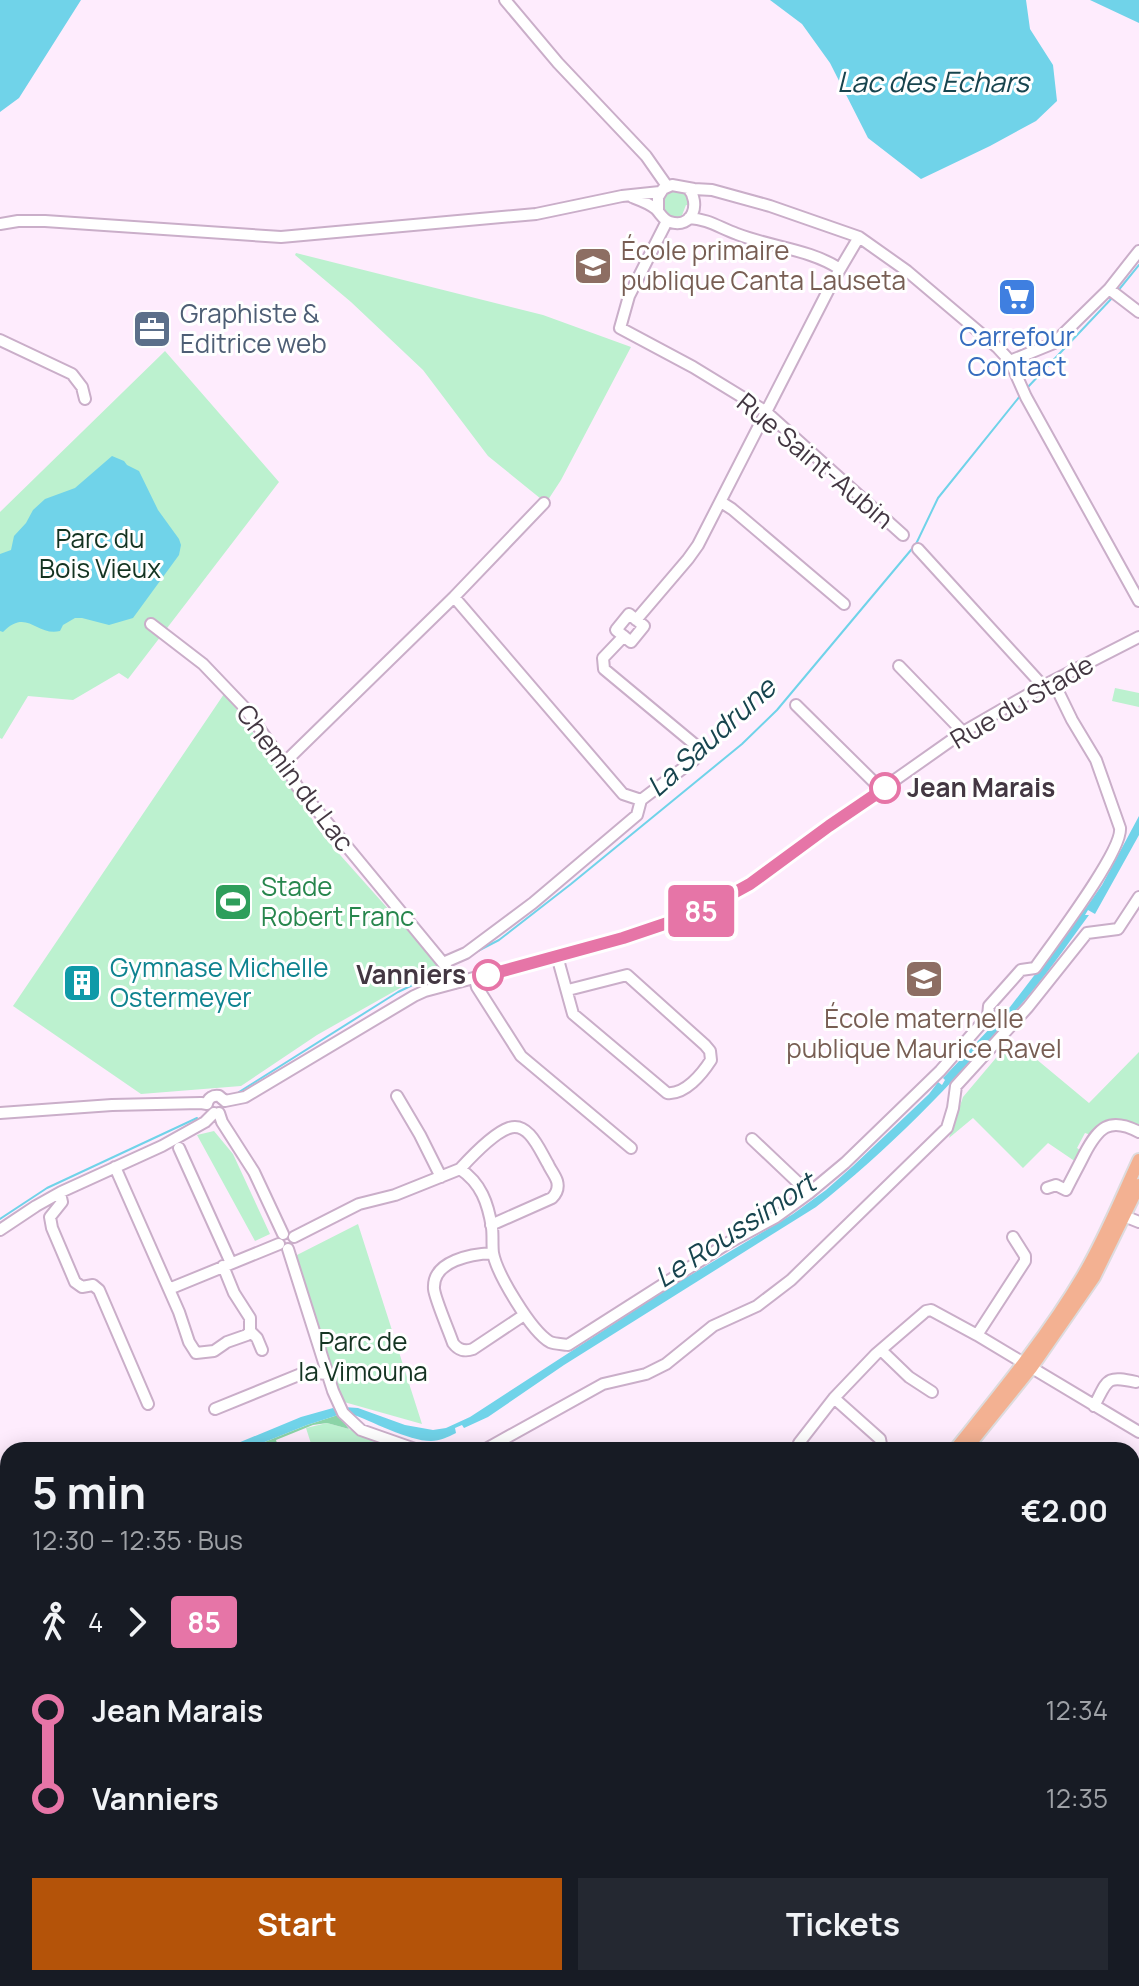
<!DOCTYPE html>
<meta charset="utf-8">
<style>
:root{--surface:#171b24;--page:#242831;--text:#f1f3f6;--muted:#9ea1a6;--accent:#b45309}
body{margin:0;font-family:Manrope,sans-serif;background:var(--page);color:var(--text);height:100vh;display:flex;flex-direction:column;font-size:30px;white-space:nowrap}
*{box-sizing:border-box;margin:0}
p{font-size:26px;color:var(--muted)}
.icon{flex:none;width:44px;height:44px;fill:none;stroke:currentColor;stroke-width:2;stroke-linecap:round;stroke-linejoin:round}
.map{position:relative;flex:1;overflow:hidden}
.side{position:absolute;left:0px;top:1442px;width:1140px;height:544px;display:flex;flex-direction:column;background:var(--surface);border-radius:24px 24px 0 0;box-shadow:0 4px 20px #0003}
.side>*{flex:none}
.badge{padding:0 16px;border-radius:6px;font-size:28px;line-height:52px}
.map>.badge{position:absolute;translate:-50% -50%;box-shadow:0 0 0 4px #fff}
.legs{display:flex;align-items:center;gap:12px;height:88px;padding:0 32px;font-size:26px}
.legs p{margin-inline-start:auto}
.overview{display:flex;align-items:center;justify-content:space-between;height:136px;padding:0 32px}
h1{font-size:44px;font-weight:700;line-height:60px}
.cta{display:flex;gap:16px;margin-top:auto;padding:16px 32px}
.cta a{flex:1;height:92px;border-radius:0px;background:var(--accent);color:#fff;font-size:32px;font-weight:700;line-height:92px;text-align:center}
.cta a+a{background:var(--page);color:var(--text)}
ul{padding:0 32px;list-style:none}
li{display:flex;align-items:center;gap:28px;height:88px;font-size:30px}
li i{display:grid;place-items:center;width:12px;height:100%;margin:0 10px;background:currentColor}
li i::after{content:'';width:20px;height:20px;margin:-10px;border:6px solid;border-radius:50%;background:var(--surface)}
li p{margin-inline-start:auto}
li:first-child i{background:linear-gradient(#0000 50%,currentColor 0)}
li:last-child i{background:linear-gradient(currentColor 50%,#0000 0)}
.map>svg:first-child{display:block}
.green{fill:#bcf1cf}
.forest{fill:#8bd4a7}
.water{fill:#70d3e9}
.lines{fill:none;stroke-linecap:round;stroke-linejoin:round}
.stream{stroke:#70d3e9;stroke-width:2}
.minor-casing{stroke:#caaec9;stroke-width:14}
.major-casing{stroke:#dddbdd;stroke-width:16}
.minor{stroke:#fff;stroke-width:10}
.major{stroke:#f3b192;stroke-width:12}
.line-1-casing{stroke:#fff;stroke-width:18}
.line-1{stroke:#e675a7;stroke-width:12}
.stop-1-dot{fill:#fff;stroke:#e675a7;stroke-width:4}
.labels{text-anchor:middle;stroke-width:6;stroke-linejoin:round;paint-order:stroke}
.education-label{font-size:26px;fill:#785e54;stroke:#fff;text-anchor:start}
.service-label{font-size:26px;fill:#4e5e75;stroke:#fff;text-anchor:start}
.shop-label{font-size:26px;fill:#366cbe;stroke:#fff}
.street-label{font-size:26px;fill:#433742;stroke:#fff}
.park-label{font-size:26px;fill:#143422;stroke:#fff}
.stop-label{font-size:26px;font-weight:bold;fill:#433742;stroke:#fff;text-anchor:start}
.leisure-label{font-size:26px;fill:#27864d;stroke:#fff;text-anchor:start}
.culture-label{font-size:26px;fill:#0d838f;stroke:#fff;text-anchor:start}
.water-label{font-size:28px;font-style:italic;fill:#17444e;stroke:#fff}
</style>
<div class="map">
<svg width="1139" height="1986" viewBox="0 0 1139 1986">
<rect width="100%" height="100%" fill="#feecfd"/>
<path class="green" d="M672,190c11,0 17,6 18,16l-4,-1 -5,13 -12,-1 -7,-7c0,-10 1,-16 10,-20z
M296,253l247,62 88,32 -70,133 -15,23 -58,-47 -65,-86 -72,-68 -56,-47z
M165,351l114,131 -151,197 -9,-6 -46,27 -45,-4 -26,43 -2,-1v-226z
M1115,688l24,5v14l-27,-6z
M224,694l15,18 86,126 114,128 -122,69 -76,51 -100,8 -128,-88z
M1012,1039l77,64 50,-51v75l-15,-6 -33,14 -6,-2 -8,15 5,3 -6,11 -28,-19 -25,25 -50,-50 -24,20 14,-41z
M214,1131l19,23 37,80 -15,7 -58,-106z
M358,1224l64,200 -78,-22 -8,-12 -41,-134z
M327,1423l22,6 40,17v4h-76l-7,-22z
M5,1750l3,2v72l-8,-7v-47l8,-15z
M1132,1892l7,3v91h-13l-14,-8h20z
M0,1965l8,2v11h122l8,5v3h-138z
M536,1978h38l-4,8h-39z"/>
<path class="forest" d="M338,1415l11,14 -22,-6 -14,2 -37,15 3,10h-34l62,-25z
M1,1892l7,2 -3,25 3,4v44l-8,-2z"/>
<path class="water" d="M0,0h81l-62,98 -19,14z
M770,0h256l4,29 23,36 4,36 -21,20 -46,25 -69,33 -53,-41 -38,-75 -28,-39z
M1090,0h49v23z
M112,456l12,5 3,4 12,6 19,39 21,29 2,6 -2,10 -46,63 -24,7 -27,-7h-7l-12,7 -3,6c-23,6 -33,-24 -57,1l-3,-1v-77l11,-4 3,-14 12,-13 7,-13 12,-11 30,-11z
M1139,816v19l-44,79 -7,-4 -3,5h4c-23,31 -45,64 -71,93 -61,71 -128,141 -202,199l-252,158 -76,52 -24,11 -2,-3 -7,3 1,5c-8,4 -16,8 -25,8 -23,0 -59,-20 -82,-28l-5,-6 14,1 47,17 28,5 13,-2 24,-11 202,-131 121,-72 33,-24 27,-24 76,-72 9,-12 4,3 3,-5 -2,-2 67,-71 78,-102 14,-20z
M333,1408l5,7 -31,10 -62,25h-24l80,-33z"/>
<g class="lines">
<path class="stream" d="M1117,292l22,-27
M1027,388l86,-91
M472,954l27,-14 72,-56 171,-140 35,-34 139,-166 22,-46 82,-102
M239,1092l159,-100 44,-21
M0,1219l47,-31 150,-70"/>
<g class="minor-casing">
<path id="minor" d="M505,0l53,63 88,93 21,30
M632,197c8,3 17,6 24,12 5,5 7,11 14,13 23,7 31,-19 18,-34
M658,211v-14l5,-8 9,-4 22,4 18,1 58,16 89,31 48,34 91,77 12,13 16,36 113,204
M689,218c19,1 31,10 48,16 33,13 73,15 103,35
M667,221l-38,75 -9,32 73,39 72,44 138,124
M0,224l18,-3h27l236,16 255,-23 86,-18 38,-4
M1109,289l30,23
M0,340l72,34 10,13 3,12
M1010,361l44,-18 55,-54 30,-38
M721,502l11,7 112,95
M918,549l125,137
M454,597l169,197 18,6
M629,614l15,12 -13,16 -15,-12z
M636,620l52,-61 10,-14 135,-264 26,-44
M151,624l52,40 41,43 40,56 13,23 146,177 10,14 2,6
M624,636l-21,22 1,11 89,74 4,10 -3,7 -53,40
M899,666l64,66
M796,705l86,85
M284,763l170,-166 90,-94
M557,956l16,58 94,79c18,2 35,-19 44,-33l-1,-9 -5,-6 -78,-70 -59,15
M443,963l23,-10 67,-50 104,-88 4,-15
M475,979l2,8 44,69 110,92
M397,1096l23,39 21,42
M225,1101l20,-4 169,-101 11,-5 198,-53 74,-25 32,-16 234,-165 80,-46 96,-49
M207,1104c1,-6 6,-9 12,-8l6,5
M0,1113l112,-8 89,-2 6,1
M219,1113l3,9 32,50 29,62
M752,1139l57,54
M179,1148l52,115
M115,1167l64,145 10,30 7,11 18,-2 13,-9 20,-7 3,-4v-13l-16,-25 -11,-27
M460,1169c11,-12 34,-36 49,-41 20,-7 31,23 39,36 2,5 7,11 9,17 2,7 0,12 -5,17l-61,27
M1047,1188l9,-3 10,5c6,-12 12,-23 18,-35 14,-27 25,-39 55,-23
M60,1193l2,9 -12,15 2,11 23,54 7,5 11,-2 6,5 49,114
M1119,1214l20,8
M0,1230l36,-24 25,-14 101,-46 43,-24 9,-9
M294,1237l65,-33 36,-9 65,-26c21,14 28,34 32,59 1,8 0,17 1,25 4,21 38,78 57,89 5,2 13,2 18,3l160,-102 48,-26 33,-24 36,-30 95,-92 48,-55 1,-10 32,-36 14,-2c16,-23 88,-117 85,-140l-24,-68 -24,-40 -19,-39
M288,1249l45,142 10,22 18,17 57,20
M493,1253c-20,1 -61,7 -59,36 1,10 15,42 19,54 5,7 12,9 20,6l51,-34
M169,1289l110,-45
M250,1331l7,7 5,12
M977,1335l48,-74v-5l-12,-19
M881,1350l28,27 23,15
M834,1398l46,41 2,11
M1094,1406c14,-26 11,-31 42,-24
M215,1409l91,-37 21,2
M484,1450l119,-66 43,-10 20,-10 47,-38 44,-20 34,-26 156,-152 6,-20 3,-22 72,-79 59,-74 31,-4 21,-32
M799,1450v-7l35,-45 42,-44 50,-43 5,-1 46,25 162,97
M1132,1511l7,-13
M1132,1610l7,-1
M1132,1844l7,3
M1095,1978l16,8
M1018,1986l3,-8"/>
</g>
<g class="major-casing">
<path id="major" d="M955,1450c44,-55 92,-113 128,-174 22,-37 38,-77 56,-116
M965,1450l66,-82 63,-91 45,-92
M696,1978l4,8
M368,1986l8,-8"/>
</g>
<use href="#minor" class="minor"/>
<use href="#major" class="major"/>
</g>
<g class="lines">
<g class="line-1-casing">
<path id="line-1" d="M488,975l135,-37 74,-25 53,-29 79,-58 56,-38"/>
</g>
<use href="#line-1" class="line-1"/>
</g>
<defs>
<g id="school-square" transform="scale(2)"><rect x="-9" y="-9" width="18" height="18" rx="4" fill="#8d6e63" stroke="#fff"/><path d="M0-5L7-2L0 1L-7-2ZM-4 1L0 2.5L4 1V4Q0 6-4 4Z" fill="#fff"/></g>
<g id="supermarket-square" transform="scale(2)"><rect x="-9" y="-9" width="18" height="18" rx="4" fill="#3f7fe0" stroke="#fff"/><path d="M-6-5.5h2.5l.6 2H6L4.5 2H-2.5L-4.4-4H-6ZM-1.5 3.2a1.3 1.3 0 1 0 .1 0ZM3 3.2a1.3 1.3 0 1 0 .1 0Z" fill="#fff"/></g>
<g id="office-square" transform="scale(2)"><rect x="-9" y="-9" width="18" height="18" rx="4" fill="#5c6f8a" stroke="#fff"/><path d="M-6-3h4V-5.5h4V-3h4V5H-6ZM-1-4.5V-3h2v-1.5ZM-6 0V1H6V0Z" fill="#fff"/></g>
<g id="stadium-square" transform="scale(2)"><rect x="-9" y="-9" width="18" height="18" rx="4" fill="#2e9e5b" stroke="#fff"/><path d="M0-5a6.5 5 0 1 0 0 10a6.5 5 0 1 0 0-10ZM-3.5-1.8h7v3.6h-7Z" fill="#fff"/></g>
<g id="building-square" transform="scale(2)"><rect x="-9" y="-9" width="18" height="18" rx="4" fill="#0f9aa8" stroke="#fff"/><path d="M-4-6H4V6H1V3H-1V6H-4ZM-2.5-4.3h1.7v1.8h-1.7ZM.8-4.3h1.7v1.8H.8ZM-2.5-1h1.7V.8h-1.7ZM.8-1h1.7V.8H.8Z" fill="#fff"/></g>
</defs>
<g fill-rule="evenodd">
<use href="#school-square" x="593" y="266"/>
<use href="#supermarket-square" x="1017" y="297"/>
<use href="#office-square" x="152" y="329"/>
<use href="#stadium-square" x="233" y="902"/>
<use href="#school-square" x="924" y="979"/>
<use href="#building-square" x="82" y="983"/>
</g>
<g class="stop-1-dot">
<circle cx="885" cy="788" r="14"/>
<circle cx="488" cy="975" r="14"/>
</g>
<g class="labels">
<g class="education-label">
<text x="621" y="260">École primaire<tspan x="621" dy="30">publique Canta Lauseta</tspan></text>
<text x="924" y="1028" text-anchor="middle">École maternelle<tspan x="924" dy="30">publique Maurice Ravel</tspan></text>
</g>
<g class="service-label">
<text x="180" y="323">Graphiste &amp;<tspan x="180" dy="30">Editrice web</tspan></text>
</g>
<g class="shop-label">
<text x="1017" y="346">Carrefour<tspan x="1017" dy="30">Contact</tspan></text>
</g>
<g class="street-label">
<text transform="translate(815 461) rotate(40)" y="9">Rue Saint-Aubin</text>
<text transform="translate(1022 702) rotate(-30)" y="9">Rue du Stade</text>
<text transform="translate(295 778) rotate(53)" y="9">Chemin du Lac</text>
</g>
<g class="park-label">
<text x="100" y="548">Parc du<tspan x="100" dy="30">Bois Vieux</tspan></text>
<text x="363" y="1351">Parc de<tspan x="363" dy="30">la Vimouna</tspan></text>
</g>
<g class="stop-label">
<text x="907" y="797">Jean Marais</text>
<text x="466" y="984" text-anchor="end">Vanniers</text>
</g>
<g class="leisure-label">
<text x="261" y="896">Stade<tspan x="261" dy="30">Robert Franc</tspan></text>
</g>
<g class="culture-label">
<text x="110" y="977">Gymnase Michelle<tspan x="110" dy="30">Ostermeyer</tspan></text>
</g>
<g class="water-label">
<text x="933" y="92">Lac des Echars</text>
<text transform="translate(711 737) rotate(-42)" y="10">La Saudrune</text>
<text transform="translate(735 1230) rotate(-33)" y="10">Le Roussimort</text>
</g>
</g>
</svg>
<b class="badge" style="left:701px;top:911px;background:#e675a7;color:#fff">85</b>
<section class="side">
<div class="overview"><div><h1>5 min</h1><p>12:30 – 12:35 · Bus</p></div><b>€2.00</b></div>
<div class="legs"><svg class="icon" aria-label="walk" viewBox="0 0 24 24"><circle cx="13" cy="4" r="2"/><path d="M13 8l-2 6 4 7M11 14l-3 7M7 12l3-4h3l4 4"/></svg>4<svg class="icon" aria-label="forward" viewBox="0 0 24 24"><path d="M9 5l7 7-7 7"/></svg><b class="badge" style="background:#e675a7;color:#fff">85</b></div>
<ul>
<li><i style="color:#e675a7"></i><b>Jean Marais</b><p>12:34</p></li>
<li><i style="color:#e675a7"></i><b>Vanniers</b><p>12:35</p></li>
</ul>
<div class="cta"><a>Start</a><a>Tickets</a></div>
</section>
</div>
